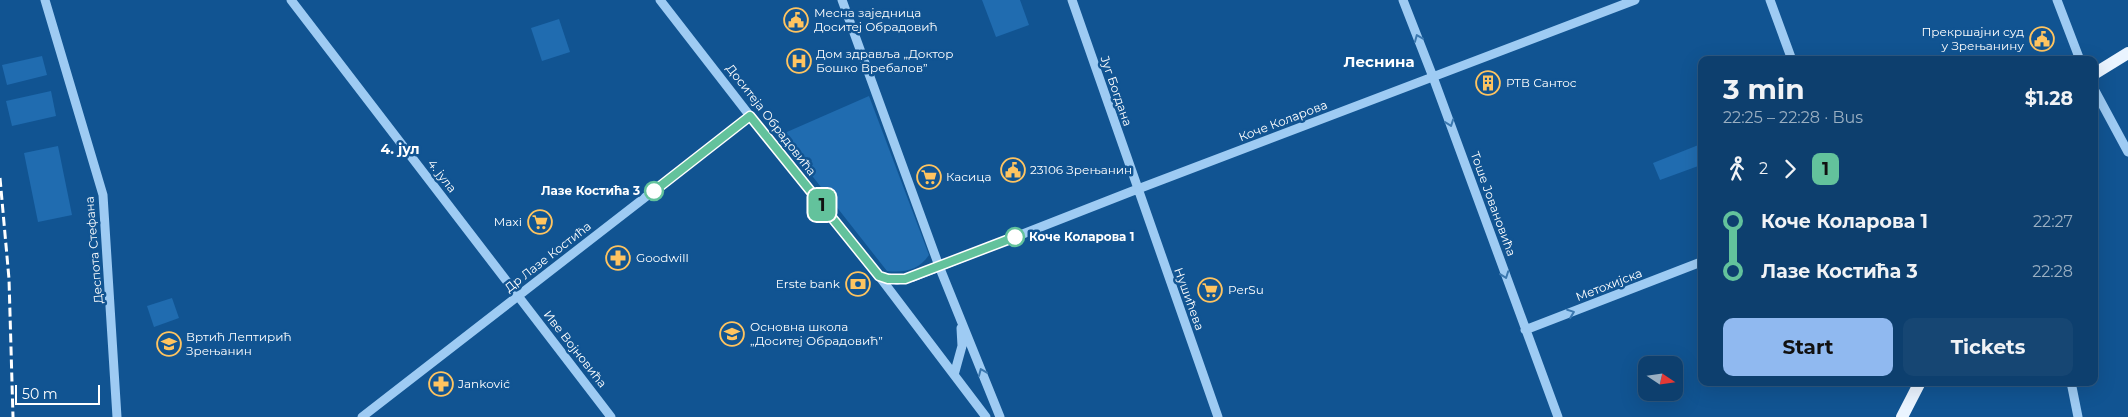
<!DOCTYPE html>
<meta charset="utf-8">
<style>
:root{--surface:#0d3f6e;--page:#164673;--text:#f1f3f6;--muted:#9aafc2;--line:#2d5881;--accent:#90b9f0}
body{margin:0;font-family:Montserrat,sans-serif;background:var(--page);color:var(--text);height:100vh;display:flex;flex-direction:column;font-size:19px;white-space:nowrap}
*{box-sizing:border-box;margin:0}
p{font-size:16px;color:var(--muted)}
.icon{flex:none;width:28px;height:28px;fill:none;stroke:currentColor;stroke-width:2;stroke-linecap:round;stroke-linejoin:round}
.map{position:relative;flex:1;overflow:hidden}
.sheet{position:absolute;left:1698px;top:56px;width:400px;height:330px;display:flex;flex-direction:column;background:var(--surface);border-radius:10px;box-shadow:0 5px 20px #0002,0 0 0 1px var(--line)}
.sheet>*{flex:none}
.badge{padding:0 10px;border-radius:8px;font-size:18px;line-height:32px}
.needle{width:32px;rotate:103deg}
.tools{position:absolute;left:1638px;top:356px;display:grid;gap:10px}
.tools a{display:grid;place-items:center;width:45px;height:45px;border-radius:10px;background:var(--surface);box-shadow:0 5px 20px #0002,0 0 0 1px var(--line);font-size:25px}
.scale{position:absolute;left:15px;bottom:12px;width:85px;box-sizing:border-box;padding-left:5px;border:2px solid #fff;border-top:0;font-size:14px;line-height:18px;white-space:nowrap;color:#fff;-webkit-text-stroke:4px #115492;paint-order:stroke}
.map>.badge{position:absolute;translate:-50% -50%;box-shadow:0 0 0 2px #fff}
.legs{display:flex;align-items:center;gap:8px;height:55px;padding:0 25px;font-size:16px}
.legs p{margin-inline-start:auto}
.head{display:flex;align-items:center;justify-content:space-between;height:85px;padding:0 25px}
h1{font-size:28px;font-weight:700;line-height:38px}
.cta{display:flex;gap:10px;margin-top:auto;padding:10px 25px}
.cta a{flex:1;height:58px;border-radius:10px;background:var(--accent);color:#111;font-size:20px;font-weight:700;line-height:58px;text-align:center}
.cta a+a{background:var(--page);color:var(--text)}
ul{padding:0 25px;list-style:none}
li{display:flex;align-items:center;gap:18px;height:50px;font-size:19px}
li i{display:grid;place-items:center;width:8px;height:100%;margin:0 6px;background:currentColor}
li i::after{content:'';width:12px;height:12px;margin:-6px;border:4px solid;border-radius:50%;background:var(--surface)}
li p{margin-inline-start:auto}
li:first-child i{background:linear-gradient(#0000 50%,currentColor 0)}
li:last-child i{background:linear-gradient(currentColor 50%,#0000 0)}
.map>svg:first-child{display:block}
.green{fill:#206cb0}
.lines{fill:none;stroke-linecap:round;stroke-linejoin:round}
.minor{stroke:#9ecbf3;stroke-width:9}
.major{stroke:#eaf4ff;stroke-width:12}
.rail{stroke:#fff;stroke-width:3;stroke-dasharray:9 4;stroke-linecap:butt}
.oneway{stroke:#3b78af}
.line-1-casing{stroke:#fff;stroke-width:11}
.line-1{stroke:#63c29c;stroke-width:8}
.stop-1-dot{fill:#fff;stroke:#63c29c;stroke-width:2.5}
.labels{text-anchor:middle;stroke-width:5;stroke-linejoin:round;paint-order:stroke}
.poi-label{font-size:12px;fill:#fff;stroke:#115492;text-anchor:start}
.street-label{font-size:12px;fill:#fff;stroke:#115492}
.stop-label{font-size:12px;font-weight:bold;fill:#fff;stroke:#115492;text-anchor:end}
.neighbourhood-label{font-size:14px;font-weight:bold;fill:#fff;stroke:#115492}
.quarter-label{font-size:15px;font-weight:bold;fill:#fff;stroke:#115492}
</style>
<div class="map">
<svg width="2128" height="417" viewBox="0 0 2128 417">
<rect width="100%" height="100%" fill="#115492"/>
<path class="green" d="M982,0h38l9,25 -33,12z
M559,19l11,33 -28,9 -11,-33z
M42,56l5,19 -40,10 -5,-20z
M51,91l5,25 -44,10 -6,-25z
M869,96l60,159c-10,15 -25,18 -42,16l-107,-136z
M1701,144v21l-41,15 -7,-17z
M58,146l14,69 -34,7 -14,-69z
M172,298l7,20 -25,9 -7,-21z"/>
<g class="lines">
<path class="minor" d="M45,0l58,195 14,222
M291,0l320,417
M660,0l90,116 129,160 107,141
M842,0l97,266 61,151
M1072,0l146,417
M1403,0l30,77 125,340
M1770,0l22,60
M2057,0l23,60
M2094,89l34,63
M879,276l18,4 16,-3 217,-85 505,-192
M1525,330l176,-68
M954,375l8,-29 -1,-18
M2071,382l7,35
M362,417l388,-301"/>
<path class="major" d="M2094,74l34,-21
M1902,417l18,-35"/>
<path class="rail" d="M0,178l9,101 4,138"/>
</g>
<defs><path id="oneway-chevron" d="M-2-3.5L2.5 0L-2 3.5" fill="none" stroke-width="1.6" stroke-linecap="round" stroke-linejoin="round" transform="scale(1.25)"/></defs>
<g class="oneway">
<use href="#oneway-chevron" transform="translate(1418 38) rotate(-112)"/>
<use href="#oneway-chevron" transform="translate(1450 123) rotate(70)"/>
<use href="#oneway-chevron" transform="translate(1505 275) rotate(70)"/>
<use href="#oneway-chevron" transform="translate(1571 313) rotate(-21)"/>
<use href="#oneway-chevron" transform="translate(982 372) rotate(-113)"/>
</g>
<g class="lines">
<g class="line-1-casing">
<path id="line-1" d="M654,191l96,-75 129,160 9,3h17l110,-42"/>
</g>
<use href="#line-1" class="line-1"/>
</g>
<defs>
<g id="civic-ring" transform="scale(1.25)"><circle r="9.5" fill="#115492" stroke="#ffc460" stroke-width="1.5"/><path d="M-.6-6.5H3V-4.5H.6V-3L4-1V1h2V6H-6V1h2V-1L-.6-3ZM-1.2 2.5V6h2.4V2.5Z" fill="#ffc460"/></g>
<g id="hospital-ring" transform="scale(1.25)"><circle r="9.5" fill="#115492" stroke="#ffc460" stroke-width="1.5"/><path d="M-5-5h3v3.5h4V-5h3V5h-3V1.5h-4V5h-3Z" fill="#ffc460"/></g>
<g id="building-ring" transform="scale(1.25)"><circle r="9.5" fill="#115492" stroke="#ffc460" stroke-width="1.5"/><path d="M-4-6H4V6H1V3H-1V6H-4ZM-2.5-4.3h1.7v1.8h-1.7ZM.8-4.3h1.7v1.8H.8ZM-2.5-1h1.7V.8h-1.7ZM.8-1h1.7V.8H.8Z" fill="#ffc460"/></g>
<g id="supermarket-ring" transform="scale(1.25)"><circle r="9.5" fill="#115492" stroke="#ffc460" stroke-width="1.5"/><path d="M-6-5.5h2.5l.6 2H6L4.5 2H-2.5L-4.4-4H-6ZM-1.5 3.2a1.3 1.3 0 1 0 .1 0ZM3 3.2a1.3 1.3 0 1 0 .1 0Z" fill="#ffc460"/></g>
<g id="pharmacy-ring" transform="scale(1.25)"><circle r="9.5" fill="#115492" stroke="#ffc460" stroke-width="1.5"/><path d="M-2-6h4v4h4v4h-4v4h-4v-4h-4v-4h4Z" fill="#ffc460"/></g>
<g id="bank-ring" transform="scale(1.25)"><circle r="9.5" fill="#115492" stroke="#ffc460" stroke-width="1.5"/><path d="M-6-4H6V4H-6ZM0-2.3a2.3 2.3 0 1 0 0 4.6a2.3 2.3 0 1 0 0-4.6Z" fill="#ffc460"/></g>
<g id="school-ring" transform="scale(1.25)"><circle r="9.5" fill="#115492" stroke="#ffc460" stroke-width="1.5"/><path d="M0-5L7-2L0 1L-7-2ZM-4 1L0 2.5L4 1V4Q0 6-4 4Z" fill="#ffc460"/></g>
</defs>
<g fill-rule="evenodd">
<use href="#civic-ring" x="796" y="20"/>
<use href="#civic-ring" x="2042" y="39"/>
<use href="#hospital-ring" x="799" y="61"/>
<use href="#building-ring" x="1488" y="83"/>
<use href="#civic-ring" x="1013" y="170"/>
<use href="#supermarket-ring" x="929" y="177"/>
<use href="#supermarket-ring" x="540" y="222"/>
<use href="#pharmacy-ring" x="618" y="258"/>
<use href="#bank-ring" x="858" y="284"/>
<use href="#supermarket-ring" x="1210" y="290"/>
<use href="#school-ring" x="732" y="334"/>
<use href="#school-ring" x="169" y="344"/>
<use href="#pharmacy-ring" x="441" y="384"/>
</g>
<g class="stop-1-dot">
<circle cx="654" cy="191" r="9"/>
<circle cx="1015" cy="237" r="9"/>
</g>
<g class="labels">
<g class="poi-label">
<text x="814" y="17">Месна заједница<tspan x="814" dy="14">Доситеј Обрадовић</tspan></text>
<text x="2024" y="36" text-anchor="end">Прекршајни суд<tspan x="2024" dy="14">у Зрењанину</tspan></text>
<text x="816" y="58">Дом здравља „Доктор<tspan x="816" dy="14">Бошко Вребалов”</tspan></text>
<text x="1506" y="87">РТВ Сантос</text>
<text x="1030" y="174">23106 Зрењанин</text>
<text x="946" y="181">Касица</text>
<text x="522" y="226" text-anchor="end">Maxi</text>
<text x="636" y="262">Goodwill</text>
<text x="840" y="288" text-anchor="end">Erste bank</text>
<text x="1228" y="294">PerSu</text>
<text x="750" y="331">Основна школа<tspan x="750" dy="14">„Доситеј Обрадовић”</tspan></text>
<text x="186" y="341">Вртић Лептирић<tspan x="186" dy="14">Зрењанин</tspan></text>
<text x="458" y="388">Janković</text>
</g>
<g class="street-label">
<text transform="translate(1116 91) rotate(71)" y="4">Југ Богдана</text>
<text transform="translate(771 120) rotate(52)" y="4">Доситеја Обрадовића</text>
<text transform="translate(1283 121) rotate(-21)" y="4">Коче Коларова</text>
<text transform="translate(442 176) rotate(52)" y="4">4. јула</text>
<text transform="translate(1493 204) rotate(70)" y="4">Тоше Јовановића</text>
<text transform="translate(94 250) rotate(-95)" y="4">Деспота Стефана</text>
<text transform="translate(548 257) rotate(-38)" y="4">Др Лазе Костића</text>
<text transform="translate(1609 285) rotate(-21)" y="4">Метохијска</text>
<text transform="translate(1189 299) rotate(70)" y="4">Нушићева</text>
<text transform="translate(575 349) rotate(52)" y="4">Иве Војновића</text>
</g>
<g class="stop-label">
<text x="640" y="195">Лазе Костића 3</text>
<text x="1029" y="241" text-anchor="start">Коче Коларова 1</text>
</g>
<g class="neighbourhood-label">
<text x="400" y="154">4. јул</text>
</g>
<g class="quarter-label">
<text x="1379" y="67">Леснина</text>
</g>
</g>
</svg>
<div class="tools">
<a><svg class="needle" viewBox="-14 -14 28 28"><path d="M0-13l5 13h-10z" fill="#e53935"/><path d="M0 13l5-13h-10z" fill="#9aafc2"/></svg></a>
</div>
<div class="scale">50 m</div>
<b class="badge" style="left:822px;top:205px;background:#63c29c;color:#111">1</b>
<section class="sheet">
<div class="head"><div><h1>3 min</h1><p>22:25 – 22:28 · Bus</p></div><b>$1.28</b></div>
<div class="legs"><svg class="icon" aria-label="walk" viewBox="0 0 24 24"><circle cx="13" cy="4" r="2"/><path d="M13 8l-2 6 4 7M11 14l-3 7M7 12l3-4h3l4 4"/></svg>2<svg class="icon" aria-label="forward" viewBox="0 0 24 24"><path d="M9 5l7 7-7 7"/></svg><b class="badge" style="background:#63c29c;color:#111">1</b></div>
<ul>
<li><i style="color:#63c29c"></i><b>Коче Коларова 1</b><p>22:27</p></li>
<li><i style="color:#63c29c"></i><b>Лазе Костића 3</b><p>22:28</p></li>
</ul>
<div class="cta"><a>Start</a><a>Tickets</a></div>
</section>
</div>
